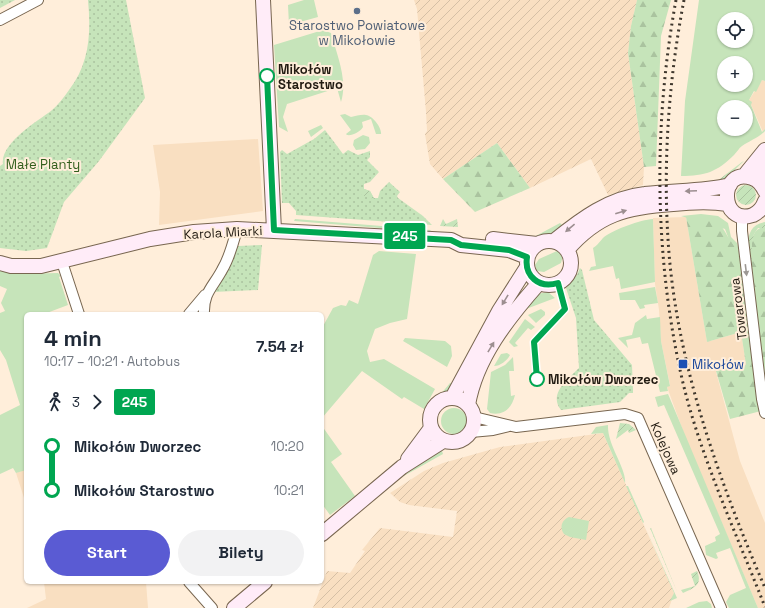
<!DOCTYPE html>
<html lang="pl">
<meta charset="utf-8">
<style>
:root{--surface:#fff;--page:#f2f2f3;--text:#1f2937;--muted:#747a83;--accent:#5a5bd3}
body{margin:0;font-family:"Space Grotesk",sans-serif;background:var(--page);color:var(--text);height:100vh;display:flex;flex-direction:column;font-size:15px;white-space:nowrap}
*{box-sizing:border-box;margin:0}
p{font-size:13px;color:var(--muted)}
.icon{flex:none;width:22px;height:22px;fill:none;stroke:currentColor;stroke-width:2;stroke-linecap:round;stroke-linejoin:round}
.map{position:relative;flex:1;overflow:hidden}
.details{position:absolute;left:24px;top:312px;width:300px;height:272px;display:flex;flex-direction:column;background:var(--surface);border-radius:6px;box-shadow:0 1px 3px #0004}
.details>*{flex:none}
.badge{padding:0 8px;border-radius:3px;font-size:14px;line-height:26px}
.controls{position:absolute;left:717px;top:12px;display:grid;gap:8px}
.controls a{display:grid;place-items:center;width:36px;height:36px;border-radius:50%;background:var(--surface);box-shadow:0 1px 3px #0004;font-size:20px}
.map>.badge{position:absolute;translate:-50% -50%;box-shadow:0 0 0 2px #fff}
.legs{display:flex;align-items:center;gap:6px;height:44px;padding:0 20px;font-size:13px}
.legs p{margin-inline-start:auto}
.summary{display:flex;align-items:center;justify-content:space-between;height:68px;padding:0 20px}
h1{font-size:22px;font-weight:700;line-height:30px}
.primary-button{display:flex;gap:8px;margin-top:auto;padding:8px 20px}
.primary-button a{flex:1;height:46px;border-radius:24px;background:var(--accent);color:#fff;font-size:16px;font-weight:700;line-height:46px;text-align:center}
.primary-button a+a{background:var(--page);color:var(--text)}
ul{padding:0 20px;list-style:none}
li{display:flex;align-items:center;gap:14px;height:44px;font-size:15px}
li i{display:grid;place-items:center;width:6px;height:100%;margin:0 5px;background:currentColor}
li i::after{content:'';width:10px;height:10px;margin:-5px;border:3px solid;border-radius:50%;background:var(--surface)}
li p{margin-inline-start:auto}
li:first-child i{background:linear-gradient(#0000 50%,currentColor 0)}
li:last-child i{background:linear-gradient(currentColor 50%,#0000 0)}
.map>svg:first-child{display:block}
.built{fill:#f9dfc1}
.industrial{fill:url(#industrial-furrows)}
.grass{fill:#c6e4ba;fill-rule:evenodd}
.forest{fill:url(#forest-firs)}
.park{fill:url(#park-dots)}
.garden{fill:url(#garden-furrows)}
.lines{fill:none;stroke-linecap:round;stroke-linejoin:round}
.street-casing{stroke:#786650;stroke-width:12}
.secondary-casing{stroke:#786650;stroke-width:16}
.street{stroke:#fff;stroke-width:10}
.secondary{stroke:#ffecf8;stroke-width:14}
.rail{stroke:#3f372d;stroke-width:3;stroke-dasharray:2 4;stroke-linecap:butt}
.oneway{fill:#9c8e90}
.oneway2{fill:#9c9894}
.line-1-casing{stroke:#fff;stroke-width:9}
.line-1{stroke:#00a651;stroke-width:6}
.service-dot{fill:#5c6f8a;stroke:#ffeeda;stroke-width:1.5}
.stop-1-dot{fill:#fff;stroke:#00a651;stroke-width:2}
.transit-dot{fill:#1a4fb4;stroke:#ffeeda;stroke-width:1.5}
.labels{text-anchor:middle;stroke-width:4;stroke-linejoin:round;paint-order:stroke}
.service-label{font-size:13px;fill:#4e5e75;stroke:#ffeeda}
.stop-label{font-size:13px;font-weight:bold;fill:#221b12;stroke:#ffeeda;text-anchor:start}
.park-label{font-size:13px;fill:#315d1b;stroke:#ffeeda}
.street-label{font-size:13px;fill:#221b12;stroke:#ffeeda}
.transit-label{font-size:13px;fill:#164399;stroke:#ffeeda;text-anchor:start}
</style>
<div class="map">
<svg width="765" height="608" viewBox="0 0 765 608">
<defs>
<pattern id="industrial-furrows" width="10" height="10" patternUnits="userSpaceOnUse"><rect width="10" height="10" fill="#f9dfc1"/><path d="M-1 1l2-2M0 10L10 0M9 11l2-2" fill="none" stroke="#d5bfa5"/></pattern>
<pattern id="forest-firs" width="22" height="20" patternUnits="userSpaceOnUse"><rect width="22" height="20" fill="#c6e4ba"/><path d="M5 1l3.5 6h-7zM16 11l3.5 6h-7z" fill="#aac39f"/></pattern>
<pattern id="park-dots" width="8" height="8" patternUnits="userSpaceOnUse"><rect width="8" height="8" fill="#c6e4ba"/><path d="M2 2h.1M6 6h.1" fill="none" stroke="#aac39f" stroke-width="1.8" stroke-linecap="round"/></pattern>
<pattern id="garden-furrows" width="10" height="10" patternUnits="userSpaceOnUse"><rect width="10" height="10" fill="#c6e4ba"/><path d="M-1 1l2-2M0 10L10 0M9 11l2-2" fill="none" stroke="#aac39f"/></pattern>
</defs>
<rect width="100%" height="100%" fill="#ffeeda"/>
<path class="built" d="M762,80l3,1v48l-2,3 -14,-32z
M258,139l5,72 -104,14 1,-33 -7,-47z
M686,217l21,125 34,-10 5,33 -30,7 24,89 25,62v85h-7l-72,-169 -19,-52 3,-2 -9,-44 -2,-31 -4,-26 -2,-66z
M26,469v35l-10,-31z
M44,582h102l2,26h-121l19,-9z"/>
<path class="industrial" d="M414,0h223l-6,26 -3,27 16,114 -1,18 -35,10 -17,-36 -61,29 -33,-45 -54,36 -13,-15 -5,-30 2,-3 -1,-19 -9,-103z
M603,433l71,160 -5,15h-356l14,-37 23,2 15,-22 -3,-1 18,-22 73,9 4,-26 -48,-6 -9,-3 -10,-9 34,-22 19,-8 57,-16z"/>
<path class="grass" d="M304,0h10l4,17 -29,8 -1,-20z
M699,0h66v81l-3,-1 -6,12 -2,-1 -5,9 3,2 -1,3 11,27 3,-3v2c-7,7 -16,10 -23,15 -3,2 -5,6 -8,9 -17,17 -29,21 -53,21l4,-75zM724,19h22v22h-22zM724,63h22v22h-22zM724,107h22v22h-22z
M323,30l8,3c6,22 17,47 10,69l-4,-14 -50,16 -4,13 5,15 -9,-5 -5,-82z
M345,114l6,3c5,-1 11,-3 15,-2 7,1 16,13 15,19h-5l-5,-15 -9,3 1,5c-3,5 -11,9 -16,8l-1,-1 5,-4 -11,-15z
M321,125l2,3 -12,9 -3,-6z
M363,135l6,2 1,6 -5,6 -9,1 -3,-5 1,-5z
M701,214l17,2 10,7 3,14 6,6 2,8 -8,-6 -6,-16 -44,-13z
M295,219l136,11 -2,2 -135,-11z
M653,219l2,63 -34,7 -2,-11 -3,1 -3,-13 -24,5 2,-4 5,-1 -3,-18c4,-2 7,-7 11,-11 11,-8 36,-17 49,-18z
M560,223l2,2 -2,6 -9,5 -19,2z
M379,251l37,3 -9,65 -17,4 -15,6 -8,22 3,11 14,-3 51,30 -11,20 -20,-12 -2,2 -40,-28 -40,47v-90l11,-20 8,-3 5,1 3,-6 9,4 15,-49z
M557,251l6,5 -2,7 -17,9 -7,-1 -2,-6 4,-6z
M0,271l17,3 41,-1 3,3 -2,1 9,28 -24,9h-18v156l-10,3 -3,-5 -13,6v-59l20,-10 -14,-45 -6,-10v-37l5,-2 -4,-8 6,-14 -7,-3z
M655,287l3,16 -14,2 1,3 -5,1 -5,-9h-15l-1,-7z
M548,292l7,6 -29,11 11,-15z
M541,309l4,3v3l-9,8 -8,-8z
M646,315l1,4 13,-2 1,24 9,45 -3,1 1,4 -8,1 -12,-49 -6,1 -2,-7 -14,3 2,8 -10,-10 14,-3 3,-12z
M525,319l10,8 -4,3 -3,-2 -13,15 3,3 -4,1 -5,-5z
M405,338l40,3 6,5 1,10 -5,11 -44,-26z
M507,353l3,2c-3,6 -10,11 -16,11l7,-12z
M513,357l1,14h-5l2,25 4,-1c-3,13 -11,21 -25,18l-3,-4 4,-37 14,-7z
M450,383l6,1 -7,9 -14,8z
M668,394l90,214h-29l-3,-6 4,-7 16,-7 -16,-40 -14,5 2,5 -2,1 -10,-4 -1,-9 11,-5 -1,-4 5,-3 -56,-129 -6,2 -3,-10z
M441 421a13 13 0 1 1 26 0a13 13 0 1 1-26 0Z
M608,425c-1,20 19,44 17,58l-22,-50 -12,1 5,-7z
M322,426l20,28 -11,8 24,34 -25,19 -8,-11z
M441,448l2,6 -41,23z
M626,486h2l16,36 -1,1z
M569,517l20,4 -3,19 -16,-3 -6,-3c-5,-7 -2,-14 5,-17z
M646,529l31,69 -7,3 4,-8z
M707,601l4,3 1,4h-26l13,-6z"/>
<path class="forest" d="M637,0h34l-10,36 -5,130 -12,1 -16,-114 3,-27z
M497,143l33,45 -55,24 -32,-33z
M686,217l30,3c10,10 13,22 23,31l22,160 -31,8 -14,-48 30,-6 -5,-33 -34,10z
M763,227l2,1v151c-6,-28 -21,-120 -11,-145 2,-4 5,-6 9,-7z"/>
<path class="park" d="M0,0h15l-15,8z
M88,0h38l19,98 -46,63 -35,41 -17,46 -21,3 -26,-3v-82l3,-2c-3,-21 36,-44 48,-53 7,-6 13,-14 18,-21 21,-27 22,-58 19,-90z
M325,130l18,24 5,-4 10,5 12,-4v6l-3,3 12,12 -9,10 -6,2v5l6,2 4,7h4l2,-7 9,-9 11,10 -3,4 1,2 25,18 9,9 -136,-10v-4l-7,-8h-7l-2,-51 2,-2 5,4 27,-15z
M262,245l-4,45 -45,2 25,-46z
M580,268l2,2 12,50 38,45 1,26v2h-4l-9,9 -59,8c-13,-16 7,-31 18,-42l-3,-50 -10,-30 11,-13z"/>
<path class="garden" d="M744,161l-19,18 -9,3 26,-20z
M736 195a10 10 0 1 1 20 0a10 10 0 1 1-20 0Z
M364,189l6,2 4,8 -15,-5z
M443,219l3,5 11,-5 1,8 -18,-1z
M765,222v6h-7l-4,6 -2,9 -1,27c-2,-18 -10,-44 14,-48z
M620,423l9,1 7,6 -7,3 -1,-3 -12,9z
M650,528h1l27,66z
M697,571c6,14 -3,17 -14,22l-2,-3 14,-4 -4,-12z"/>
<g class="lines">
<g class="street-casing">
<path id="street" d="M0,20l38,-20
M742,216v15l20,168h3
M62,262l17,52
M189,314l16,-19
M204,314c-1,-21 9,-27 18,-44 8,-13 11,-27 15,-41
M762,399l3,14
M474,417l42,10 109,-13 13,4 83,190
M471,432l22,-2 16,-4
M189,582l23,26"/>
</g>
<g class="secondary-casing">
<path id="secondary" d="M263,0l11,230
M744,176l21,-26
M758,180l7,-14
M765,191c-3,-6 -6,-11 -13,-13 -34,-12 -33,49 1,37 6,-3 10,-8 12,-14
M493,239l44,5
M527 263a22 22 0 1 1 44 0a22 22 0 1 1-44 0Z
M554,241c27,-22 55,-43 91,-47 29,-4 57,-2 85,-9
M567,250c31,-36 60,-43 106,-46 19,-2 36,-3 55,0
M0,263l11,3h30l109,-27 44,-7 43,-3 214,11 10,5 48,5 18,7
M430 420a22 22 0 1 1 44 0a22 22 0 1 1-44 0Z
M452,398l47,-87 28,-44
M468,405c8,-47 40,-87 71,-122
M408,459l23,-31
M322,534l80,-67 41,-26
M234,608l31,-26"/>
</g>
<use href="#street" class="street"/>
<use href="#secondary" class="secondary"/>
<path class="rail" d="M676,0c-23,125 -22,259 7,383 18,75 54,152 82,224
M684,0c-15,78 -21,159 -16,239 7,120 50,239 97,349"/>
</g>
<defs><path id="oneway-solid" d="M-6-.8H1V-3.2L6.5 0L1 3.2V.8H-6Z"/></defs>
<g class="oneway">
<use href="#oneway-solid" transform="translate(691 191) rotate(177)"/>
<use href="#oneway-solid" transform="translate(621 212) rotate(-17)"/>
<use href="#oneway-solid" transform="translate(570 228) rotate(140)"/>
<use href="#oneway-solid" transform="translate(505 300) rotate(121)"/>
<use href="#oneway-solid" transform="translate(491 347) rotate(-59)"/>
</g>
<use class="oneway2" href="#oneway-solid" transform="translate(746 270) rotate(83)"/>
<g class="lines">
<g class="line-1-casing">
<path id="line-1" d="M267,76l7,154 177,10 10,5 48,5 18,7c-3,19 12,32 31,26l7,26 -31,33 3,37"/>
</g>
<use href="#line-1" class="line-1"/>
</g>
<circle class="service-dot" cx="357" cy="11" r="4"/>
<g class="stop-1-dot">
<circle cx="267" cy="76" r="7"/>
<circle cx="537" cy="379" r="7"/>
</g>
<rect class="transit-dot" x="678" y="359" width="10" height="10" rx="2"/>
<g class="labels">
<g class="service-label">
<text x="357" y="30">Starostwo Powiatowe<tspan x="357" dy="15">w Mikołowie</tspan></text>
</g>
<g class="stop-label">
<text x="278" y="74">Mikołów<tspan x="278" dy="15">Starostwo</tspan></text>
<text x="548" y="384">Mikołów Dworzec</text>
</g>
<g class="park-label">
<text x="43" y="169">Małe Planty</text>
</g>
<g class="street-label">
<text transform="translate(223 232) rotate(-3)" y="5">Karola Miarki</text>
<text transform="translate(738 309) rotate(-97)" y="5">Towarowa</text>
<text transform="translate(666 448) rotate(66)" y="5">Kolejowa</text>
</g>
<g class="transit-label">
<text x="692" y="369">Mikołów</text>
</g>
</g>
</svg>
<div class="controls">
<a><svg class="icon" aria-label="locate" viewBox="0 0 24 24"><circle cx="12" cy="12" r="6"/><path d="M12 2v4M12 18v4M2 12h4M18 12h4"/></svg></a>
<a>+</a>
<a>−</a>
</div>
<b class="badge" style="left:405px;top:236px;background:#00a651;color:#fff">245</b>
<section class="details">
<div class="summary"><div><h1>4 min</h1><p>10:17 – 10:21 · Autobus</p></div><b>7.54 zł</b></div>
<div class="legs"><svg class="icon" aria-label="walk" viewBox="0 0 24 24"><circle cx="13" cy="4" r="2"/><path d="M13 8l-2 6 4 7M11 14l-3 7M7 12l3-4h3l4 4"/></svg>3<svg class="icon" aria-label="forward" viewBox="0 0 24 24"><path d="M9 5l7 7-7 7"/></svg><b class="badge" style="background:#00a651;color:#fff">245</b></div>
<ul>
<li><i style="color:#00a651"></i><b>Mikołów Dworzec</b><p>10:20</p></li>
<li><i style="color:#00a651"></i><b>Mikołów Starostwo</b><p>10:21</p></li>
</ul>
<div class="primary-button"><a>Start</a><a>Bilety</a></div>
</section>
</div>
